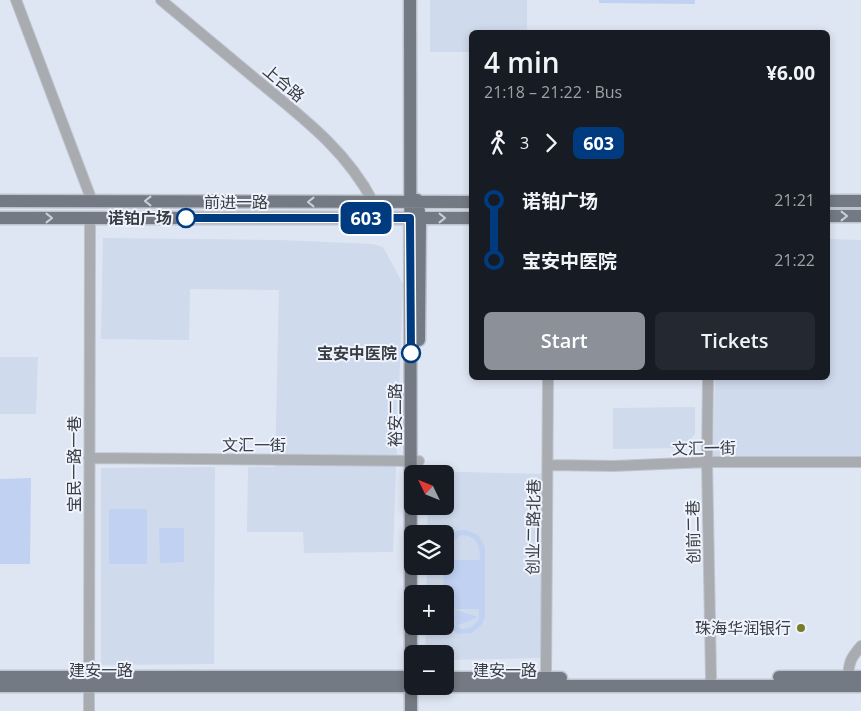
<!DOCTYPE html>
<meta charset="utf-8">
<style>
:root{--surface:#171b24;--page:#242831;--text:#f1f3f6;--muted:#9ea1a6;--accent:#8c9099}
body{margin:0;font-family:"Open Sans","Noto Sans SC",sans-serif;background:var(--page);color:var(--text);height:100vh;display:flex;flex-direction:column;font-size:19px;white-space:nowrap}
*{box-sizing:border-box;margin:0}
p{font-size:16px;color:var(--muted)}
.icon{flex:none;width:28px;height:28px;fill:none;stroke:currentColor;stroke-width:2;stroke-linecap:round;stroke-linejoin:round}
.map{position:relative;flex:1;overflow:hidden}
.side{position:absolute;left:469px;top:30px;width:361px;height:350px;display:flex;flex-direction:column;background:var(--surface);border-radius:8px;box-shadow:0 2px 8px #0003}
.side>*{flex:none}
.badge{padding:0 10px;border-radius:8px;font-size:18px;line-height:32px}
.needle{width:32px;rotate:313deg}
.tools{position:absolute;left:404px;top:465px;display:grid;gap:10px}
.tools a{display:grid;place-items:center;width:50px;height:50px;border-radius:8px;background:var(--surface);box-shadow:0 2px 8px #0003;font-size:25px}
.map>.badge{position:absolute;translate:-50% -50%;box-shadow:0 0 0 2px #fff}
.legs{display:flex;align-items:center;gap:8px;height:55px;padding:0 15px;font-size:16px}
.legs p{margin-inline-start:auto}
.overview{display:flex;align-items:center;justify-content:space-between;height:85px;padding:0 15px}
h1{font-size:28px;font-weight:600;line-height:38px}
.action{display:flex;gap:10px;margin-top:auto;padding:10px 15px}
.action a{flex:1;height:58px;border-radius:8px;background:var(--accent);color:#fff;font-size:20px;font-weight:600;line-height:58px;text-align:center}
.action a+a{background:var(--page);color:var(--text)}
ul{padding:0 15px;list-style:none}
li{display:flex;align-items:center;gap:18px;height:60px;font-size:19px}
li i{display:grid;place-items:center;width:8px;height:100%;margin:0 6px;background:currentColor}
li i::after{content:'';width:12px;height:12px;margin:-6px;border:4px solid;border-radius:50%;background:var(--surface)}
li p{margin-inline-start:auto}
li:first-child i{background:linear-gradient(#0000 50%,currentColor 0)}
li:last-child i{background:linear-gradient(currentColor 50%,#0000 0)}
.map>svg:first-child{display:block}
.built{fill:#cfdaec}
.green{fill:#c0d1f1;fill-rule:evenodd}
.lines{fill:none;stroke-linecap:round;stroke-linejoin:round}
.minor-casing{stroke:#bec4cf;stroke-width:12}
.major-casing{stroke:#bec4cf;stroke-width:15}
.minor{stroke:#a8abb0;stroke-width:10}
.major{stroke:#747a83;stroke-width:12}
.oneway{stroke:#c9cfd9}
.line-1-casing{stroke:#fff;stroke-width:11}
.line-1{stroke:#003b80;stroke-width:8}
.stop-1-dot{fill:#fff;stroke:#003b80;stroke-width:2.5}
.poi-dot{fill:#777d28;stroke:#eef3fe;stroke-width:2}
.labels{text-anchor:middle;stroke-width:4;stroke-linejoin:round;paint-order:stroke}
.street-label{font-size:16px;fill:#393c41;stroke:#eef3fe}
.stop-label{font-size:16px;font-weight:bold;fill:#393c41;stroke:#eef3fe;text-anchor:end}
.poi-label{font-size:16px;fill:#393c41;stroke:#eef3fe;text-anchor:end}
</style>
<div class="map">
<svg width="861" height="711" viewBox="0 0 861 711">
<rect width="100%" height="100%" fill="#dfe6f3"/>
<path class="built" d="M430,0h97v32h-56v20h-41z
M103,238l177,2 92,4 11,3 20,37 -10,268 -89,1 -1,-21h-56l1,-65h27l4,-177 -89,-1 -1,51 -88,-1z
M828,239l33,1v217h-148l2,-79h113z
M0,357h38l-2,57h-36z
M695,407v27l-12,14 -70,1v-41z
M215,467l-1,197 -113,1v-197z
M428,471l115,3 -2,184 -96,2v-6h-20l1,-28h19v-32h-19l1,-28h18v-32h-18l1,-28h17v-32h-17z"/>
<path class="green" d="M599,0h96v4l-96,-1z
M31,478l-1,86h-30v-85z
M109,509h38v55h-38z
M159,528h25v34l-24,1z
M459,530h7l12,5 7,12v70l-3,7 -10,9 -13,1 -6,-3 -8,-9 -2,-56h2c0,-16 -3,-28 14,-36zM461,535c16,0 19,11 19,25h-32l2,-17zM448,609h31v10l-7,8 -10,2 -11,-7z
M455,610h1l22,7 -22,9 -2,-7z"/>
<g class="lines">
<g class="minor-casing">
<path id="minor" d="M16,0l76,201
M161,0c32,27 65,54 97,81 44,36 89,70 115,121
M708,378l-1,84 4,216 -2,8
M89,458l330,3
M548,465l66,1 93,-4h154
M546,677l2,-299
M848,677c1,-16 3,-19 13,-31
M89,711l1,-493"/>
</g>
<g class="major-casing">
<path id="major" d="M410,0l1,711
M417,200l3,18 -1,122
M0,201l471,1
M828,201h33
M828,216h33
M0,218h471
M0,677h412
M779,677h82
M445,678h116
M0,686h861"/>
</g>
<use href="#minor" class="minor"/>
<use href="#major" class="major"/>
</g>
<defs><path id="oneway-chevron" d="M-2-3.5L2.5 0L-2 3.5" fill="none" stroke-width="1.6" stroke-linecap="round" stroke-linejoin="round" transform="scale(1.25)"/></defs>
<g class="oneway">
<use href="#oneway-chevron" transform="translate(148 201) rotate(-180)"/>
<use href="#oneway-chevron" transform="translate(311 202) rotate(-180)"/>
<use href="#oneway-chevron" transform="translate(844 216)"/>
<use href="#oneway-chevron" transform="translate(49 218)"/>
<use href="#oneway-chevron" transform="translate(442 218)"/>
</g>
<g class="lines">
<g class="line-1-casing">
<path id="line-1" d="M186,218h224l1,135"/>
</g>
<use href="#line-1" class="line-1"/>
</g>
<g class="stop-1-dot">
<circle cx="186" cy="218" r="9"/>
<circle cx="411" cy="353" r="9"/>
</g>
<circle class="poi-dot" cx="801" cy="628" r="5"/>
<g class="labels">
<g class="street-label">
<text transform="translate(284 83) rotate(40)" y="6">上合路</text>
<text x="236" y="208">前进一路</text>
<text transform="translate(395 415) rotate(-90)" y="6">裕安二路</text>
<text x="254" y="451">文汇一街</text>
<text transform="translate(704 448) rotate(-1)" y="6">文汇一街</text>
<text transform="translate(74 464) rotate(-90)" y="6">宝民一路一巷</text>
<text transform="translate(533 527) rotate(-89)" y="6">创业二路北巷</text>
<text transform="translate(693 532) rotate(-91)" y="6">创前二巷</text>
<text x="101" y="676">建安一路</text>
<text x="505" y="676">建安一路</text>
</g>
<g class="stop-label">
<text x="172" y="224">诺铂广场</text>
<text x="397" y="359">宝安中医院</text>
</g>
<g class="poi-label">
<text x="791" y="634">珠海华润银行</text>
</g>
</g>
</svg>
<div class="tools">
<a><svg class="needle" viewBox="-14 -14 28 28"><path d="M0-13l5 13h-10z" fill="#e53935"/><path d="M0 13l5-13h-10z" fill="#9ea1a6"/></svg></a>
<a><svg class="icon" aria-label="layers" viewBox="0 0 24 24"><path d="M12 4l9 5-9 5-9-5zM3 14l9 5 9-5"/></svg></a>
<a>+</a>
<a>−</a>
</div>
<b class="badge" style="left:366px;top:218px;background:#003b80;color:#fff">603</b>
<section class="side">
<div class="overview"><div><h1>4 min</h1><p>21:18 – 21:22 · Bus</p></div><b>¥6.00</b></div>
<div class="legs"><svg class="icon" aria-label="walk" viewBox="0 0 24 24"><circle cx="13" cy="4" r="2"/><path d="M13 8l-2 6 4 7M11 14l-3 7M7 12l3-4h3l4 4"/></svg>3<svg class="icon" aria-label="forward" viewBox="0 0 24 24"><path d="M9 5l7 7-7 7"/></svg><b class="badge" style="background:#003b80;color:#fff">603</b></div>
<ul>
<li><i style="color:#003b80"></i><b>诺铂广场</b><p>21:21</p></li>
<li><i style="color:#003b80"></i><b>宝安中医院</b><p>21:22</p></li>
</ul>
<div class="action"><a>Start</a><a>Tickets</a></div>
</section>
</div>
